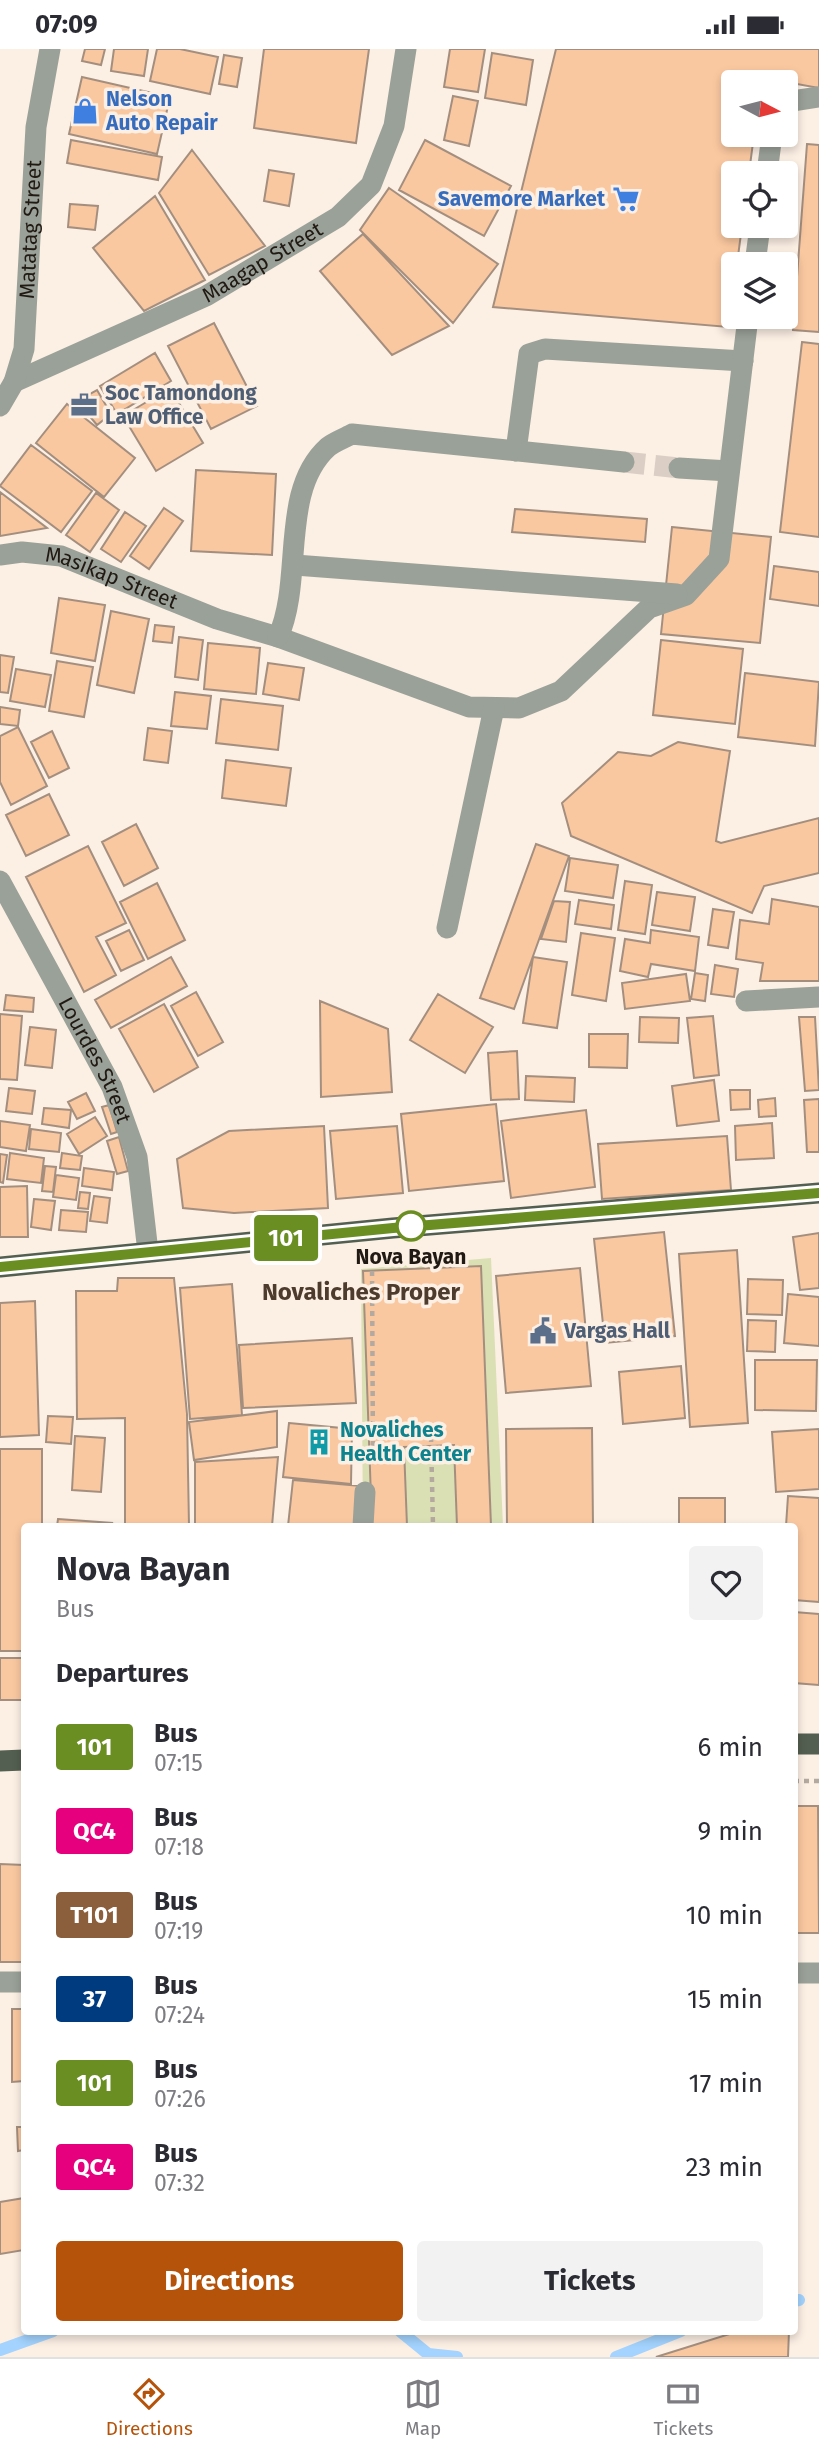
<!DOCTYPE html>
<style>
:root{--surface:#fff;--page:#f2f2f3;--text:#2b2b33;--muted:#7c7c81;--line:#e1e1e2;--accent:#b45309}
body{margin:0;font-family:"Fira Sans",sans-serif;background:var(--page);color:var(--text);height:100vh;display:flex;flex-direction:column;font-size:26px;white-space:nowrap}
*{box-sizing:border-box;margin:0}
p{font-size:23px;color:var(--muted)}
.icon{flex:none;width:38px;height:38px;fill:none;stroke:currentColor;stroke-width:2;stroke-linecap:round;stroke-linejoin:round}
.map{position:relative;flex:1;overflow:hidden}
.panel{position:absolute;left:21px;top:1474px;width:777px;height:812px;display:flex;flex-direction:column;background:var(--surface);border-radius:7px;box-shadow:0 4px 10px #0003}
.panel>*{flex:none}
.badge{padding:0 14px;border-radius:5px;font-size:24px;line-height:46px}
.needle{width:46px;rotate:97deg}
.buttons{position:absolute;left:721px;top:21px;display:grid;gap:14px}
.buttons a{display:grid;place-items:center;width:77px;height:77px;border-radius:7px;background:var(--surface);box-shadow:0 4px 10px #0003;font-size:35px}
.map>.badge{position:absolute;translate:-50% -50%;box-shadow:0 0 0 4px #fff}
h2{padding:0 35px;font-size:26px;line-height:63px}
.round{display:grid;place-items:center;flex:none;width:74px;height:74px;border-radius:7px;background:var(--page)}
.headline{display:flex;align-items:center;justify-content:space-between;height:119px;padding:0 35px}
h1{font-size:33px;font-weight:700;line-height:52px}
.button{display:flex;gap:14px;margin-top:auto;padding:14px 35px}
.button a{flex:1;height:80px;border-radius:7px;background:var(--accent);color:#fff;font-size:28px;font-weight:700;line-height:80px;text-align:center}
.button a+a{background:var(--page);color:var(--text)}
ul{padding:0;list-style:none}
li{display:flex;align-items:center;gap:21px;height:84px;padding:0 35px}
li div{flex:1}
li b{display:block;font-size:26px}
li em{font-style:normal}
li .badge{min-width:77px;font-weight:700;text-align:center}
.status{display:flex;justify-content:space-between;align-items:center;height:49px;padding:0 35px;background:var(--surface);direction:ltr}
.status svg{height:19px;fill:currentColor}
.tab-bar{display:flex;justify-content:space-around;align-items:center;height:98px;border-top:2px solid var(--line);background:var(--surface);font-size:19px;color:var(--muted)}
.tab-bar a{display:grid;justify-items:center;gap:4px}
.tab-bar .current{color:var(--accent)}
.map>svg:first-child{display:block}
.green{fill:#dae0b4}
.lines{fill:none;stroke-linecap:round;stroke-linejoin:round}
.stream{stroke:#a3d3fe;stroke-width:12}
.building{fill:#fac8a0;stroke:#a48f7f;stroke-width:2}
.minor-tunnel{stroke:#dbcfc5;stroke-width:21;stroke-dasharray:21 10;stroke-linecap:butt}
.path{stroke:#b4a99f;stroke-width:4.5;stroke-dasharray:5 5;stroke-linecap:butt}
.minor{stroke:#9aa198;stroke-width:21}
.major{stroke:#535f50;stroke-width:21}
.line-casing{stroke:#fff;stroke-width:16}
.line{stroke:#6b8e23;stroke-width:10}
.stop-dot{fill:#fff;stroke:#6b8e23;stroke-width:3.5}
.labels{text-anchor:middle;stroke-width:7;stroke-linejoin:round;paint-order:stroke}
.shop-label{font-size:21px;font-weight:bold;fill:#366cbe;stroke:#fcefe4;text-anchor:start}
.street-label{font-size:21px;fill:#211913;stroke:#fcefe4}
.service-label{font-size:21px;font-weight:bold;fill:#4e5e75;stroke:#fcefe4;text-anchor:start}
.stop-label{font-size:21px;font-weight:bold;fill:#211913;stroke:#fcefe4}
.culture-label{font-size:21px;font-weight:bold;fill:#0d838f;stroke:#fcefe4;text-anchor:start}
.quarter-label{font-size:24px;font-weight:bold;fill:#4d3b2d;stroke:#fcefe4}
</style>
<div class="status"><b>07:09</b><svg viewBox="0 0 49 12"><path d="M0 12V9h3v3zM5 12V6h3v6zM10 12V3h3v9zM15 12V0h3v12zM26 1h20v11H26zM47 4h2v5h-2z"/></svg></div>
<div class="map">
<svg width="819" height="2308" viewBox="0 0 819 2308">
<rect width="100%" height="100%" fill="#fcefe4"/>
<path class="green" d="M491,1209l12,268h-140l-2,-257z"/>
<g class="lines">
<path class="stream" d="M794,2252l5,-1
M400,2282l28,23 29,3
M0,2301l53,-19
M616,2308l65,-26"/>
</g>
<path class="building" d="M85,0h20l-4,16 -19,-4z
M114,0h34l-4,27 -33,-5z
M157,0h23l38,8 -8,37 -60,-13z
M264,0h105l-13,94 -102,-15z
M450,0h35l-7,43 -34,-5z
M556,0h263v39l-33,-6h-53v53h21l-5,38h-16v53h9l-5,38h-4l-5,63 -235,-20z
M492,4l41,7 -7,45 -41,-7z
M224,6l18,3 -5,29 -18,-3z
M82,28l88,20 -13,57 -88,-20z
M453,47l25,5 -9,45 -25,-6z
M71,91l91,17 -4,23 -91,-17z
M425,91l86,46 -27,50 -85,-46z
M807,95l12,1v187l-26,-2z
M192,101l73,96 -56,29 -50,-82z
M269,121l25,4 -5,32 -25,-5z
M389,139l109,76 -45,59 -93,-93z
M155,147l50,84 -61,31 -51,-63z
M70,155l28,2 -3,24 -27,-3z
M363,185l86,92 -57,29 -72,-84z
M214,274l43,83 -46,23 -43,-83z
M802,293l17,2v193l-39,-5z
M155,304l16,28 -54,33 -17,-28z
M170,339l33,55 -47,28 -33,-55z
M97,341l14,24 -14,11 -20,-24z
M67,355l68,54 -31,39 -68,-54z
M31,396l61,46 -31,41 -61,-46z
M196,421l80,4 -4,81 -81,-4z
M0,443l47,36 -47,8z
M96,444l23,17 -29,42 -24,-17z
M164,459l19,13 -34,48 -19,-13z
M515,460l132,10 -2,23 -133,-10z
M125,463l21,14 -25,36 -20,-13z
M672,478l99,10 -11,106 -99,-9z
M774,517l45,6v34l-49,-7z
M59,549l46,7 -10,56 -44,-8z
M111,562l38,8 -15,74 -37,-8z
M155,576l19,2 -2,16 -19,-2z
M179,588l24,3 -5,40 -23,-3z
M661,591l82,9 -8,75 -82,-9z
M208,594l52,5 -4,46 -52,-5z
M0,606l14,2 -6,36 -8,-1z
M57,612l36,6 -9,50 -35,-6z
M268,614l36,5 -5,32 -36,-6z
M16,620l35,6 -6,32 -35,-6z
M745,624l74,9 -4,64 -77,-9z
M175,643l36,4 -4,33 -36,-3z
M221,650l62,7 -5,44 -62,-7z
M0,658l20,3 -2,16 -18,-2z
M18,678l29,59 -36,19 -11,-23v-46z
M148,679l24,3 -4,32 -24,-3z
M52,682l17,37 -20,10 -18,-36z
M678,693l52,9 -14,90 5,2 98,-25v55l-55,13 -12,27 -181,-77 -9,-33 56,-51 33,4z
M226,711l65,8 -5,38 -64,-8z
M49,745l20,41 -43,21 -20,-41z
M136,775l22,44 -34,18 -22,-44z
M536,795l33,12 -55,153 -34,-11z
M88,797l38,77 -30,14 20,38 -32,17 -58,-115z
M570,809l48,7 -5,33 -48,-7z
M625,832l27,4 -7,49 -27,-4z
M157,834l28,57 -37,19 -28,-57z
M657,843l38,5 -5,34 -38,-6z
M772,850l47,8v74h-59l3,-18 -27,-4 4,-39 29,4z
M579,851l35,5 -3,24 -36,-5z
M554,852l16,1 -4,40 -25,-3z
M713,860l21,3 -6,36 -20,-3z
M129,881l15,30 -23,11 -15,-30z
M651,881l48,7 -4,34 -44,-7 -3,13 -28,-6 5,-32 25,4z
M581,884l34,5 -9,63 -34,-6z
M171,908l16,29 -76,42 -16,-28z
M533,908l34,5 -10,66 -34,-5z
M715,916l23,4 -4,28 -23,-3z
M695,924l13,2 -3,26 -14,-2z
M686,925l4,27 -65,8 -3,-26z
M196,943l27,50 -25,14 -27,-50z
M438,945l55,33 -28,46 -55,-33z
M6,946l28,3 -1,14 -29,-2z
M320,952l68,28 4,63 -71,5z
M164,955l34,63 -44,25 -35,-63z
M0,965l22,2 -5,64 -17,-1z
M713,967l6,59 -25,3 -7,-60z
M640,968l39,1 -1,25 -39,-1z
M799,968h16l4,73 -14,1z
M30,978l26,3 -4,38 -27,-3z
M589,985h39l-1,34 -38,-1z
M517,1002l2,48 -28,1 -3,-47z
M526,1027l49,2 -1,24 -49,-2z
M714,1031l5,41 -42,5 -5,-40z
M9,1039l26,3 -3,23 -26,-3z
M730,1041h20v19l-19,1z
M86,1044l9,18 -18,8 -9,-17z
M775,1049l1,18 -17,1 -1,-17z
M819,1050v53h-12l-3,-52z
M496,1055l8,77 -95,10 -8,-77z
M109,1056l8,27 -6,2 -9,-27z
M44,1059l27,2 -2,18 -27,-4z
M586,1061l9,77 -84,11 -10,-77z
M95,1068l12,19 -28,18 -12,-20z
M0,1072l30,4 -4,26 -26,-4z
M772,1074l2,35 -38,2 -1,-34z
M324,1077l4,82 -94,5 -51,-5 -6,-49 52,-28z
M397,1077l6,67 -67,6 -6,-68z
M31,1080l30,4 -2,19 -30,-3z
M727,1087l4,54 -129,9 -4,-55z
M119,1088l9,34 -11,3 -10,-33z
M10,1104l34,5 -3,25 -34,-4z
M62,1104l20,3 -2,14 -20,-2z
M0,1105l7,1 -4,28 -3,-1z
M45,1117l11,1 -3,25 -11,-1z
M84,1119l30,4 -2,18 -30,-4z
M56,1126l23,3 -3,22 -23,-3z
M27,1137l1,51h-28v-50z
M80,1143l10,1 -2,16 -10,-1z
M94,1147l16,2 -3,25 -17,-2z
M34,1150l21,2 -4,29 -20,-3z
M61,1161l27,2 -2,20 -27,-2z
M664,1183l11,104 -70,7 -11,-104z
M819,1184v55l-19,2 -7,-53z
M737,1201l11,173 -58,4 -11,-173z
M481,1217l10,260h-34l-3,-81 -50,2 3,79h-35l-9,-255z
M580,1219l11,118 -85,7 -10,-117z
M118,1229h56l13,136 2,112h-64v-108l-48,1 -1,-128h41z
M748,1230l35,1 -1,35 -35,-1z
M232,1235l10,131 -52,4 -10,-131z
M788,1245l31,3v49l-35,-3z
M35,1252l4,134 -39,2v-134z
M748,1271l28,1 -1,31 -28,-1z
M352,1289l4,65 -113,5 -4,-63z
M755,1311h62l-1,51 -61,-1z
M681,1317l4,52 -62,6 -4,-52z
M277,1362v36l-83,13 -5,-38z
M48,1367l25,1 -2,27 -25,-2z
M289,1374l63,6 -1,55 -68,-7z
M592,1379l1,98h-86l-1,-97z
M819,1380v60l-43,3 -4,-60z
M75,1387l30,2 -4,54 -29,-2z
M0,1400h42v77h-18v125h-24z
M278,1408l-6,69h-77v-64z
M293,1431l68,6 -4,40h-69z
M788,1447l31,2v104l-25,-2v-74h-8z
M679,1449h46v28h-46z
M58,1470l54,4 -1,3h-54z
M794,1563l25,2v71l-25,-2z
M0,1609h24v42h-24z
M794,1757h24l1,127h-25z
M0,1815l24,1v97h-24z
M12,1960h12v72l-12,1z
M17,2078h7v23l-6,1z
M24,2149v52l-24,4v-52z
M739,2282h50l-1,26h-132z"/>
<g class="lines">
<path class="minor-tunnel" d="M624,413l55,6"/>
<path class="path" d="M372,1212l1,201
M431,1388l2,89
M794,1732h25"/>
<g class="minor">
<path d="M786,53l33,-5"/>
<path d="M767,124l5,-38"/>
<path d="M755,215l5,-38"/>
<path id="s1" d="M14,333l192,-86 132,-79 33,-32 23,-59 12,-77"/>
<path id="s2" d="M0,357l14,-24 10,-33 12,-222 14,-78"/>
<path d="M516,402l13,-97 16,-5 198,12"/>
<path d="M679,419l50,3"/>
<path id="s3" d="M0,506l22,-3 39,4 156,63 61,18 191,70 50,1 42,-17 88,-83 37,-13 33,-36 29,-242"/>
<path d="M295,516l382,29"/>
<path d="M278,588c26,-57 1,-146 50,-190 6,-5 17,-9 24,-13l272,28"/>
<path id="s4" d="M0,832l112,206 25,70 11,95"/>
<path d="M447,879l47,-220"/>
<path d="M746,952l73,-4"/>
<path d="M363,1477l2,-34"/>
<path d="M794,1924h25"/>
<path d="M0,1933h24"/>
</g>
<path class="major" d="M0,1218l393,-39 426,-35
M794,1695h25
M0,1712l24,-1"/>
</g>
<g class="lines">
<g class="line-casing">
<path id="line" d="M0,1218l393,-39 426,-35"/>
</g>
<use href="#line" class="line"/>
</g>
<defs>
<g id="shop-bare" transform="scale(2.1)"><path d="M-5-2.5h2.3a2.7 3.5 0 0 1 5.4 0H5L5.5 6h-11ZM-1.5-2.5h3a1.5 2.3 0 0 0-3 0Z" fill="#3f7fe0" stroke="#fcefe4" stroke-width="2.5" paint-order="stroke"/></g>
<g id="supermarket-bare" transform="scale(2.1)"><path d="M-6-5.5h2.5l.6 2H6L4.5 2H-2.5L-4.4-4H-6ZM-1.5 3.2a1.3 1.3 0 1 0 .1 0ZM3 3.2a1.3 1.3 0 1 0 .1 0Z" fill="#3f7fe0" stroke="#fcefe4" stroke-width="2.5" paint-order="stroke"/></g>
<g id="office-bare" transform="scale(2.1)"><path d="M-6-3h4V-5.5h4V-3h4V5H-6ZM-1-4.5V-3h2v-1.5ZM-6 0V1H6V0Z" fill="#5c6f8a" stroke="#fcefe4" stroke-width="2.5" paint-order="stroke"/></g>
<g id="civic-bare" transform="scale(2.1)"><path d="M-.6-6.5H3V-4.5H.6V-3L4-1V1h2V6H-6V1h2V-1L-.6-3ZM-1.2 2.5V6h2.4V2.5Z" fill="#5c6f8a" stroke="#fcefe4" stroke-width="2.5" paint-order="stroke"/></g>
<g id="building-bare" transform="scale(2.1)"><path d="M-4-6H4V6H1V3H-1V6H-4ZM-2.5-4.3h1.7v1.8h-1.7ZM.8-4.3h1.7v1.8H.8ZM-2.5-1h1.7V.8h-1.7ZM.8-1h1.7V.8H.8Z" fill="#0f9aa8" stroke="#fcefe4" stroke-width="2.5" paint-order="stroke"/></g>
</defs>
<g fill-rule="evenodd">
<use href="#shop-bare" x="85" y="62"/>
<use href="#supermarket-bare" x="626" y="150"/>
<use href="#office-bare" x="84" y="356"/>
<use href="#civic-bare" x="543" y="1282"/>
<use href="#building-bare" x="319" y="1393"/>
</g>
<circle class="stop-dot" cx="411" cy="1177" r="14"/>
<g class="labels">
<g class="shop-label">
<text x="106" y="57">Nelson<tspan x="106" dy="24">Auto Repair</tspan></text>
<text x="605" y="157" text-anchor="end">Savemore Market</text>
</g>
<g class="street-label">
<text dy="7" stroke="none"><textPath href="#s2" startOffset="182">Matatag Street</textPath></text>
<text dy="7" stroke="none"><textPath href="#s1" startOffset="276">Maagap Street</textPath></text>
<text dy="7" stroke="none"><textPath href="#s3" startOffset="116">Masikap Street</textPath></text>
<text dy="7" stroke="none"><textPath href="#s4" startOffset="203">Lourdes Street</textPath></text>
</g>
<g class="service-label">
<text x="105" y="351">Soc Tamondong<tspan x="105" dy="24">Law Office</tspan></text>
<text x="564" y="1289">Vargas Hall</text>
</g>
<g class="stop-label">
<text x="411" y="1215">Nova Bayan</text>
</g>
<g class="culture-label">
<text x="340" y="1388">Novaliches<tspan x="340" dy="24">Health Center</tspan></text>
</g>
<g class="quarter-label">
<text x="361" y="1251">Novaliches Proper</text>
</g>
</g>
</svg>
<div class="buttons">
<a><svg class="needle" viewBox="-14 -14 28 28"><path d="M0-13l5 13h-10z" fill="#e53935"/><path d="M0 13l5-13h-10z" fill="#7c7c81"/></svg></a>
<a><svg class="icon" aria-label="locate" viewBox="0 0 24 24"><circle cx="12" cy="12" r="6"/><path d="M12 2v4M12 18v4M2 12h4M18 12h4"/></svg></a>
<a><svg class="icon" aria-label="layers" viewBox="0 0 24 24"><path d="M12 4l9 5-9 5-9-5zM3 14l9 5 9-5"/></svg></a>
</div>
<b class="badge" style="left:286px;top:1189px;background:#6b8e23;color:#fff">101</b>
<section class="panel">
<div class="headline"><div><h1>Nova Bayan</h1><p>Bus</p></div><a class="round"><svg class="icon" aria-label="heart" viewBox="0 0 24 24"><path d="M12 20l-8-8c-3-5 5-10 8-4 3-6 11-1 8 4z"/></svg></a></div>
<h2>Departures</h2>
<ul>
<li><span class="badge" style="background:#6b8e23;color:#fff">101</span><div><b>Bus</b><p>07:15</p></div><em>6 min</em></li>
<li><span class="badge" style="background:#e6007e;color:#fff">QC4</span><div><b>Bus</b><p>07:18</p></div><em>9 min</em></li>
<li><span class="badge" style="background:#8b5e3c;color:#fff">T101</span><div><b>Bus</b><p>07:19</p></div><em>10 min</em></li>
<li><span class="badge" style="background:#003b80;color:#fff">37</span><div><b>Bus</b><p>07:24</p></div><em>15 min</em></li>
<li><span class="badge" style="background:#6b8e23;color:#fff">101</span><div><b>Bus</b><p>07:26</p></div><em>17 min</em></li>
<li><span class="badge" style="background:#e6007e;color:#fff">QC4</span><div><b>Bus</b><p>07:32</p></div><em>23 min</em></li>
</ul>
<div class="button"><a>Directions</a><a>Tickets</a></div>
</section>
</div>
<nav class="tab-bar">
<a class="current"><svg class="icon" aria-label="directions" viewBox="0 0 24 24"><path d="M12 3l9 9-9 9-9-9zM9 14v-3h6M13 9l2 2-2 2"/></svg>Directions</a>
<a><svg class="icon" aria-label="map" viewBox="0 0 24 24"><path d="M3 6l6-2 6 2 6-2v14l-6 2-6-2-6 2zM9 4v14M15 6v14"/></svg>Map</a>
<a><svg class="icon" aria-label="tickets" viewBox="0 0 24 24"><path d="M3 7h18v10H3zM15 7v10"/></svg>Tickets</a>
</nav>
